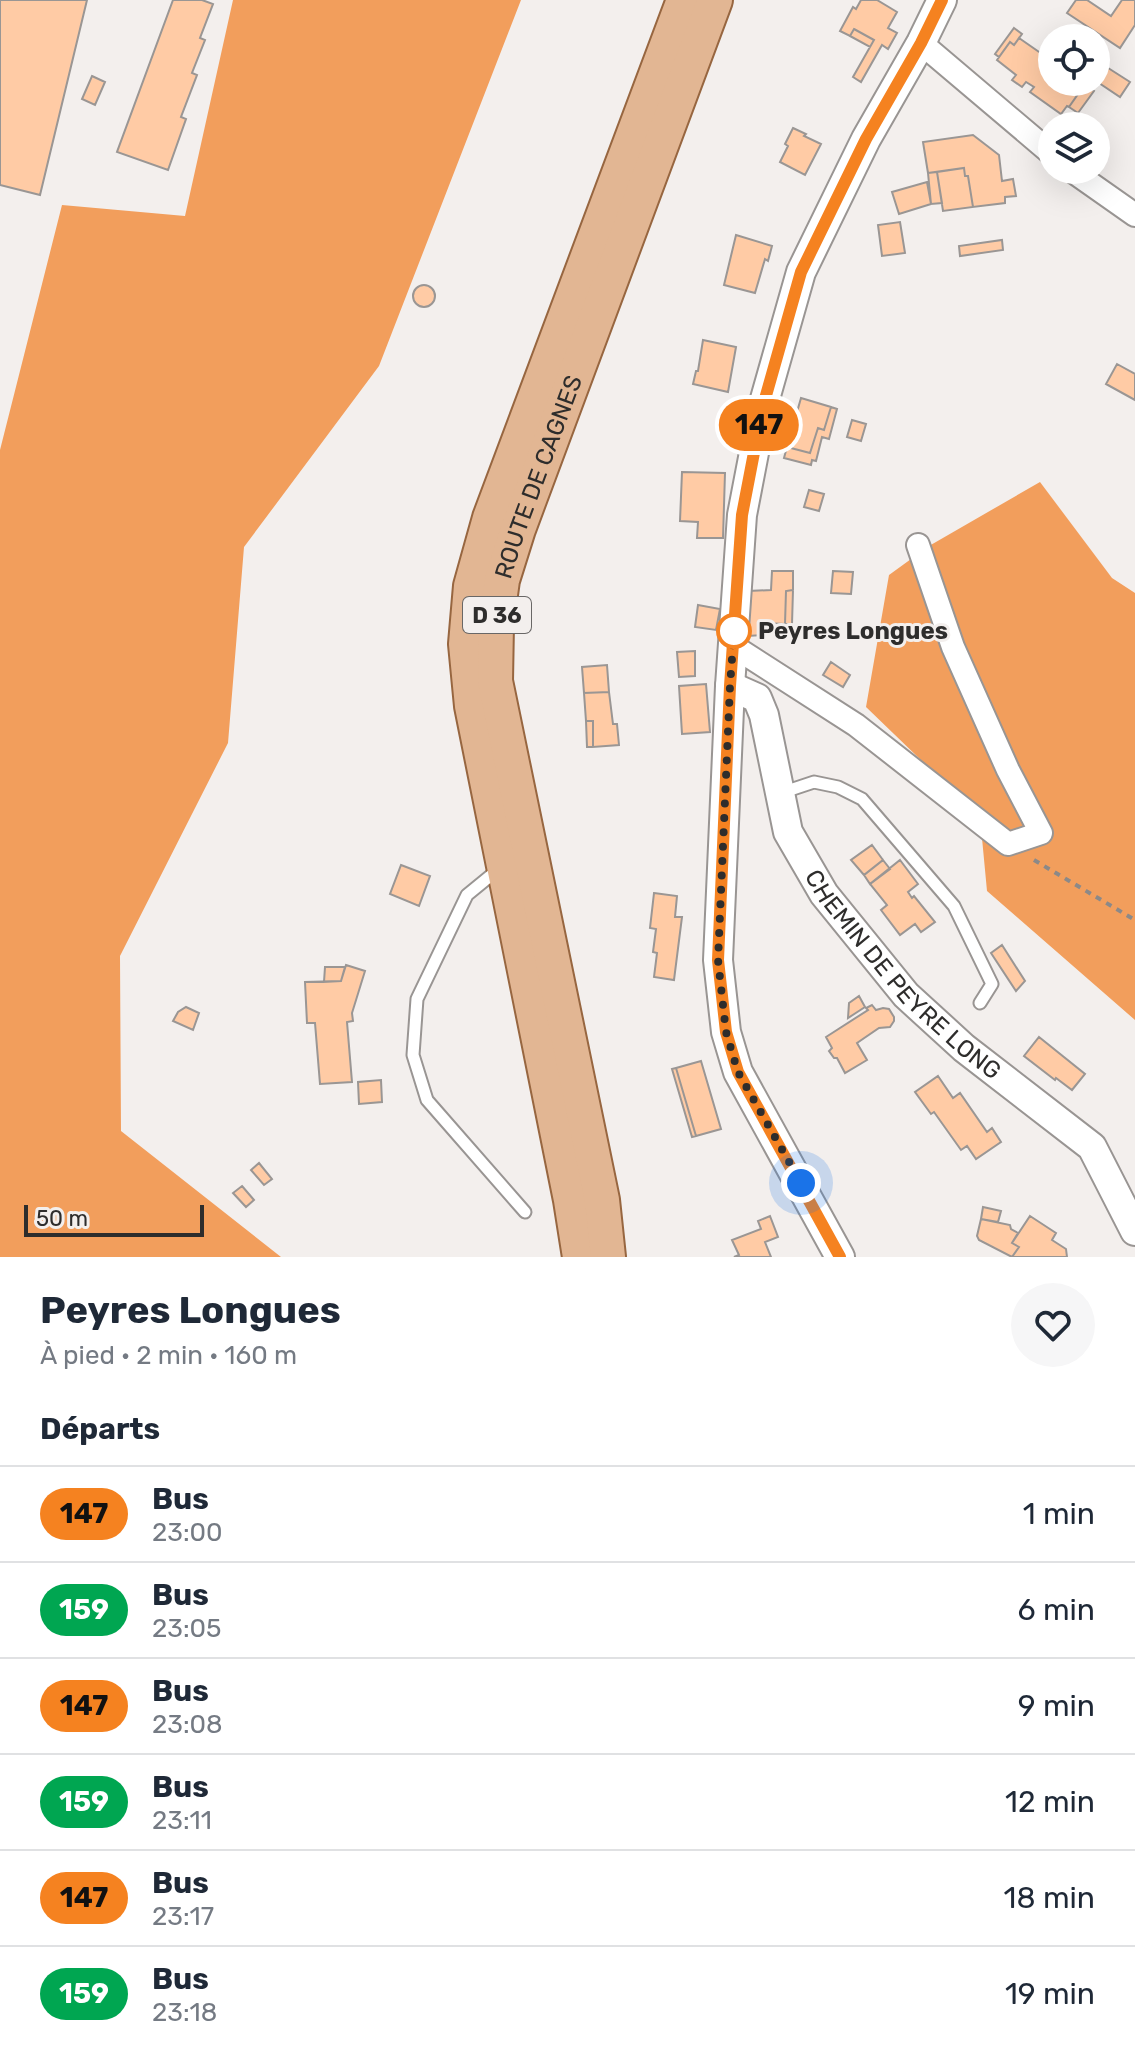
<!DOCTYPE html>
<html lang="fr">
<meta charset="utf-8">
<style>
:root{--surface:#fff;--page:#f6f6f7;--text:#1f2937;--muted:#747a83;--line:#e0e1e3}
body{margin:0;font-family:Rubik,sans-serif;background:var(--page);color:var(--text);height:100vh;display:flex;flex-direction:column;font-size:30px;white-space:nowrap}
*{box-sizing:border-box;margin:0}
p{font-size:26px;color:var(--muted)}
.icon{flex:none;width:44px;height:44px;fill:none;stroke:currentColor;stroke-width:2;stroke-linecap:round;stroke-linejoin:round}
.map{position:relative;height:1257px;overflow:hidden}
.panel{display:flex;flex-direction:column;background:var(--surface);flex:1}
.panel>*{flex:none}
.badge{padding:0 16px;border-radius:26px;font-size:28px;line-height:52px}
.controls{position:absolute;left:1038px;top:24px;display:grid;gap:16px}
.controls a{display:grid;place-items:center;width:72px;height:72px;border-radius:50%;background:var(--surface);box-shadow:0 8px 32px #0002;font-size:40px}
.scale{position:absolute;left:24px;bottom:20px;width:180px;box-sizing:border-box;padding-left:8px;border:4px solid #2e2d2c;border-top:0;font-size:22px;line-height:28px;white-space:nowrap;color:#2e2d2c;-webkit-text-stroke:6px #f3efed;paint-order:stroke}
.you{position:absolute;width:40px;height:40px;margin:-20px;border:6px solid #fff;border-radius:50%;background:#1a73e8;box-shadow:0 0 0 12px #1a73e833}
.map>.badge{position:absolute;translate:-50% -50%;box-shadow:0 0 0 4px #fff}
h2{padding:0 40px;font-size:30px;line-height:72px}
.round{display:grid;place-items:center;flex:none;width:84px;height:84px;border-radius:42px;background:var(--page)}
.overview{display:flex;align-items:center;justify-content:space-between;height:136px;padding:0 40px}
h1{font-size:38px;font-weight:700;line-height:60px}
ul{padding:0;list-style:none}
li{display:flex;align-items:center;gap:24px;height:96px;padding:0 40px;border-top:2px solid var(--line)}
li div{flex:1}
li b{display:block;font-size:30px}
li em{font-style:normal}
li .badge{min-width:88px;font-weight:700;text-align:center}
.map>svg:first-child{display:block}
.forest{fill:#f29e5c}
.building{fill:#ffcba5;stroke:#9a9694;stroke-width:2}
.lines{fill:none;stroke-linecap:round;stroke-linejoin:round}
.service-casing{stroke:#999593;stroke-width:15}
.minor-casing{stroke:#999593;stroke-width:26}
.tertiary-casing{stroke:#999593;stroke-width:32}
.primary-casing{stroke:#976640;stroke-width:38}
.path{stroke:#8c8988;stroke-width:4;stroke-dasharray:6 6;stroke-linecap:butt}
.service{stroke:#fff;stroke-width:11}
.minor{stroke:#fff;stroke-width:22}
.tertiary{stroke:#fff;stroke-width:28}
.primary{stroke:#e2b693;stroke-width:34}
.line-casing{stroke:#fff;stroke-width:18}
.line{stroke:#f58220;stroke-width:12}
.walk{stroke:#2e2d2c;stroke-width:8;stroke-dasharray:0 14.4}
.stop-dot{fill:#fff;stroke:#f58220;stroke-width:4}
.labels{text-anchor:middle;stroke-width:6;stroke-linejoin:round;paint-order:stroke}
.shield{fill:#f3efed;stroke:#696766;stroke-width:2}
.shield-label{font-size:22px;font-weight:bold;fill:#2e2d2c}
.street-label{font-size:24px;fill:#2e2d2c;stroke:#f3efed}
.stop-label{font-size:24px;font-weight:bold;fill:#2e2d2c;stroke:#f3efed;text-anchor:start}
</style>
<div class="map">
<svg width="1135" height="1257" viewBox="0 0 1135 1257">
<rect width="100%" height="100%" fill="#f3efed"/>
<path class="forest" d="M233,0h288l-142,366 -135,181 -16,196 -108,213 1,175 160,126h-281v-807l62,-245 123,11z
M1040,482l72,96 23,15v427l-148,-129 -7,-74 -114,-110 23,-132 40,-29z"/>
<path class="building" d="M0,0h87l-47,195 -40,-10z
M173,0h29l11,4 -13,34 5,2 -13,33 5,2 -16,42 5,2 -18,51 -51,-18z
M861,0h16l20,12 -9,16 9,5 -9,16 -6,-4 -21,37 -8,-5 21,-37 -20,-11 -4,7 -10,-5 13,-24 3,2z
M1076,0h11l24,16 11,-16h13v25l-15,23 -53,-35z
M1014,28l8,6 -8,11 -4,-3 -11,15 -4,-3z
M854,29l20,11 -4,7 -20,-11z
M1019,38l33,23v21h30l3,2 -16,23 -2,-1 -6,8 -31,-22 4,-5 -8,-5 -4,5 -10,-7 4,-5 -19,-15 13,-18 4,3z
M1105,66l25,16 -10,15 -24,-16z
M92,76l13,6 -10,23 -13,-6z
M1085,84l9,7 -16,22 -9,-6z
M793,128l13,6 -2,2 17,8 -16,31 -25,-13 8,-16 -3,-2z
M973,135l26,20 3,26 11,-2 3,17 -11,1v6l-32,4 -5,-31h-3l-1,-8 -36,5 -5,-31z
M964,168l1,8h3l5,31 -30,4 -6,-39z
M937,172l5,31 -11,1 -3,-31z
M927,182l4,22 -32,10 -7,-22z
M900,222l5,31 -23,3 -4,-31z
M736,235l36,11 -4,15 -3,-2 -10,34 -31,-8z
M1002,240l1,10 -43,6 -1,-10z
M413 296a11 11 0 1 1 22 0a11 11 0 1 1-22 0Z
M703,340l33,7 -8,45 -35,-8 3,-13h2z
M1117,364l18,10v26l-29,-16z
M801,398l30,9 -7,23 -6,-2 -8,25 -23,-6z
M831,407l6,2 -8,30 -7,-2 -6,24 -4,-1 -1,5 -27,-7 3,-11 23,6 8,-25 6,2z
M852,420l14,4 -5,17 -14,-4z
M682,472l43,1 -2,65h-26l1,-16 -18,-1z
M809,490l15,4 -5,17 -15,-4z
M772,571h21v19l-7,1 -1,33 -21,-1v12l-17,1 1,-45 23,-1z
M833,571l20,1 -2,22 -20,-1z
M793,590l-1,34h-7l1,-33z
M698,605l22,4 -4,21 -21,-3z
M695,651v25l-16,1 -2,-25z
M831,662l19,13 -7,12 -20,-12z
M607,665l2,27 -25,1 -2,-26z
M706,684l4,48 -28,2 -3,-48z
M609,692l4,32h4l2,21 -26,2v-26h-7l-2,-28z
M586,721h7v26h-6z
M872,845l11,15 -19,15 -13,-15z
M883,860l7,9 -20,15 -6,-9z
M900,860l18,24 -10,8 4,6 2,-2 21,26 -14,10 -6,-8 -15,11 -19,-25 6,-5 -17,-21z
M401,865l29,11 -11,30 -29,-12z
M654,893l23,3 -2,21h7l-8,63 -20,-3 3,-24 -4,-1 3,-23 -6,-1z
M1002,945l23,36 -9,10 -25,-38z
M346,965l19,6 -13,42 1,8 -6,1 5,60 -32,2 -5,-61h-8l-2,-41 36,-1z
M325,967h20l-4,14 -17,1z
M859,996l6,11 -17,11 1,-15z
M872,1005l4,5 7,-2 6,1 5,8v4l-4,6 -11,1 -22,15 10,17 -22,13 -8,-15h-3l-5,-7 3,-3 -6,-11 42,-27 -2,-2z
M186,1007l13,6 -6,17 -20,-9 5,-9z
M1039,1037l46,37 -13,16 -16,-12 -1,2 -31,-24z
M701,1061l20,68 -25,7 -20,-68z
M676,1068l20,68 -4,1 -20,-68z
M938,1076l15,22 7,-5 27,39 5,-4 9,14 -25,17 -9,-13 -6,4 -27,-38 -3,2 -16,-22z
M381,1080l1,22 -23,2 -1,-22z
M259,1163l13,16 -8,6 -13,-15z
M242,1186l12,14 -8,7 -13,-14z
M983,1207l18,4 -3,11 -17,-3z
M770,1216l8,21 -13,5 6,15h-37l5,-2 -7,-15 29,-11 -3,-8z
M1030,1216l26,17 -4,7 14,9 1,8h-55l7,-10 -7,-4z
M981,1219l29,6 1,4 7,4 -6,10 7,4 -7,10 -33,-17 -2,-4z"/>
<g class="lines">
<g class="service-casing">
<path id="service" d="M781,793l33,-11 24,5 24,12 92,107 38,78 -12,19
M500,868l-33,27 -50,104 -4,56 14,45 98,112"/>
</g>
<g class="minor-casing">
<path id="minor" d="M921,43l131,111
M1071,170l64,45
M733,646l123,79 152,119 33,-11 -33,-63 -55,-123 -35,-102"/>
</g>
<g class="tertiary-casing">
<g id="tertiary">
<path id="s1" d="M730,686l27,12 7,17 24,117 36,62 82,101 58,53 128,99 43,84"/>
<path d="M840,1257l-102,-185 -12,-40 -8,-72 12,-274 12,-171 21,-109 38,-134 65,-133 55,-96 21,-43"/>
</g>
</g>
<g class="primary-casing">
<g id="primary">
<path d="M580,1257l-9,-57 -99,-494 -6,-62 5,-58 19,-68 194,-518"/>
<path id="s2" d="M608,1257l-6,-57 -107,-519 1,-57 6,-44 16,-51 197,-529"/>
</g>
</g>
<path class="path" d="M1034,860l101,60"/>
<use href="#service" class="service"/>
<use href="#minor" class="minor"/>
<use href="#tertiary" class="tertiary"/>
<use href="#primary" class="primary"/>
</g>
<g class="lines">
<g class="line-casing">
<path id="line" d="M840,1257l-102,-185 -12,-40 -8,-72 12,-274 12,-171 21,-109 38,-134 65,-133 55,-96 21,-43"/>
</g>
<use href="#line" class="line"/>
<path class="walk" d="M734,631l-4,55 -12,274 8,72 12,40 63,111"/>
</g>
<circle class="stop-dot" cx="734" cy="631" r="16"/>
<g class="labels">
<rect class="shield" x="463" y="597" width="68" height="36" rx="6"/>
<g class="shield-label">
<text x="497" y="623">D 36</text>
</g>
<g class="street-label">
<text dy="8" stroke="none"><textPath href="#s2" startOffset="798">ROUTE DE CAGNES</textPath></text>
<text dy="8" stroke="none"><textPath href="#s1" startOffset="352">CHEMIN DE PEYRE LONG</textPath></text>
</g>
<g class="stop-label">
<text x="758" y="639">Peyres Longues</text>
</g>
</g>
</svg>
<div class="controls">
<a><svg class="icon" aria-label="locate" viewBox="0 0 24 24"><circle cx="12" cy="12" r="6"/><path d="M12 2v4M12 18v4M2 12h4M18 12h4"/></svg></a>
<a><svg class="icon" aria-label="layers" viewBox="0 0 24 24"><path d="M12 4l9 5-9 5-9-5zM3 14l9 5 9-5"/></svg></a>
</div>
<div class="scale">50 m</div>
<div class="you" style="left:801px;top:1183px"></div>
<b class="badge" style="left:759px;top:425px;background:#f58220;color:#111">147</b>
</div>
<section class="panel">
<div class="overview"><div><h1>Peyres Longues</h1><p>À pied · 2 min · 160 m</p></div><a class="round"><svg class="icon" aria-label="heart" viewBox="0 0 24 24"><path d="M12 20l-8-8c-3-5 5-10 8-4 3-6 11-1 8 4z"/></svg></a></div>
<h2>Départs</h2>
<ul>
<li><span class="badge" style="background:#f58220;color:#111">147</span><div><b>Bus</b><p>23:00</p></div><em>1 min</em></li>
<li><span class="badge" style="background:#00a651;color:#fff">159</span><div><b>Bus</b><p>23:05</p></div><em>6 min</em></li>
<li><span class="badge" style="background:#f58220;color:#111">147</span><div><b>Bus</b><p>23:08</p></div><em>9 min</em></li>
<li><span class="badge" style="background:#00a651;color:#fff">159</span><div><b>Bus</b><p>23:11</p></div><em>12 min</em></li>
<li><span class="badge" style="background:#f58220;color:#111">147</span><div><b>Bus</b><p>23:17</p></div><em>18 min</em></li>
<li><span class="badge" style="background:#00a651;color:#fff">159</span><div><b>Bus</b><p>23:18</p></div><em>19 min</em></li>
</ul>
</section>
